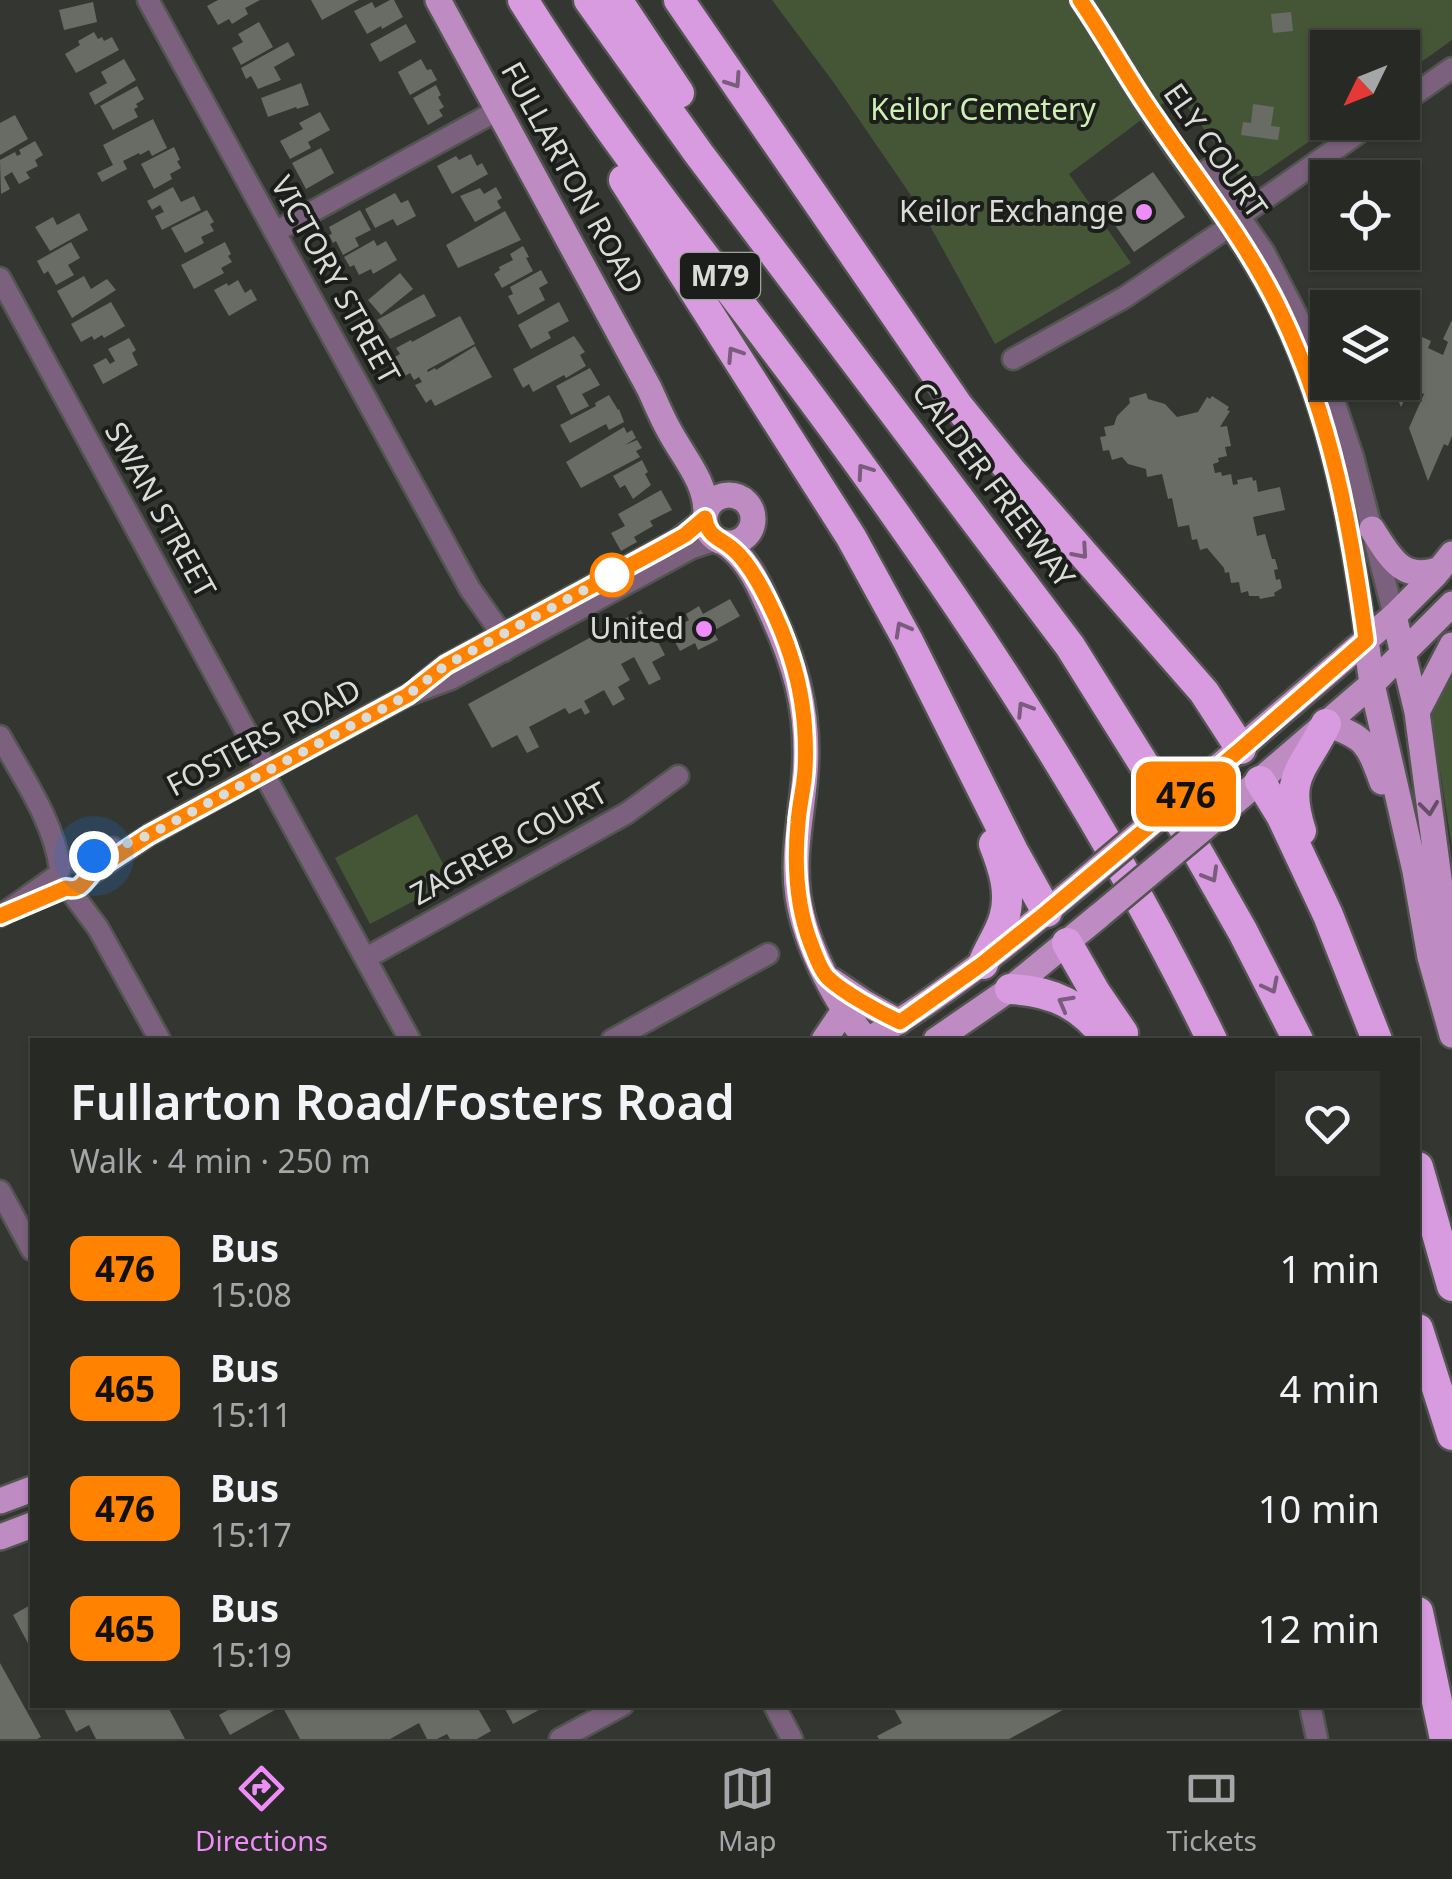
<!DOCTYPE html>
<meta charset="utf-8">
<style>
:root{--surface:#272925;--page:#2f312d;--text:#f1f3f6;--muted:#a4a6a7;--line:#434542;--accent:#ee8cf8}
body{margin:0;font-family:"Noto Sans",sans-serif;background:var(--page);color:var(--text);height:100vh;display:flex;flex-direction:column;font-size:38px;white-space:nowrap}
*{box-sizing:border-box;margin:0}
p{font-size:32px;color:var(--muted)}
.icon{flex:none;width:55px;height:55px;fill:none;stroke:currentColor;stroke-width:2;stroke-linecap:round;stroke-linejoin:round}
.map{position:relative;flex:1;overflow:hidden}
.details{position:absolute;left:30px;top:1038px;width:1390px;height:670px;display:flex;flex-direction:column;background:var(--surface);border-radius:0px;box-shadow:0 2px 8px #0004,0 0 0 2px var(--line)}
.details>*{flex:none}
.badge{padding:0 20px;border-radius:15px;font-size:35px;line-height:65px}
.needle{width:65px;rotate:227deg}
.buttons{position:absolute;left:1310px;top:30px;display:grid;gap:20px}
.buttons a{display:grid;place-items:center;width:110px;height:110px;border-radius:0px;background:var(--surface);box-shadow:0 2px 8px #0004,0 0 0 2px var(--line);font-size:50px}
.you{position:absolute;width:50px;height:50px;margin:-25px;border:8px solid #fff;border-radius:50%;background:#1a73e8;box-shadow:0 0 0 15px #1a73e833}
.map>.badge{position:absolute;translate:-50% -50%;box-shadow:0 0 0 5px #fff}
.round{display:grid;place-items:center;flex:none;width:105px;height:105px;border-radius:0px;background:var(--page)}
.headline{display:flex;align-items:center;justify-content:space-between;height:170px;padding:0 40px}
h1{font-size:48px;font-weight:600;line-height:75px}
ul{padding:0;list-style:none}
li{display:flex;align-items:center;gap:30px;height:120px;padding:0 40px}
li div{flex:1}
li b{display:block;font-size:38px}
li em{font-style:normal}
li .badge{min-width:110px;font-weight:700;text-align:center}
.menu{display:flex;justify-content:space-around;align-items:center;height:140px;border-top:2px solid var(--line);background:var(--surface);font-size:28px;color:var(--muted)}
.menu a{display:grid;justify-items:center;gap:5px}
.menu .active{color:var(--accent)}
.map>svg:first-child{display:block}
.green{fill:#455636}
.building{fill:#686c65}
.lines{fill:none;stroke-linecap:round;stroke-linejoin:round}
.minor-casing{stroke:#52554f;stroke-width:25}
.major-casing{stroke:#52554f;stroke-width:30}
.highway-casing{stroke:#52554f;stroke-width:35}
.minor{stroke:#7b617d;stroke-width:20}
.major{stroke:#bf8bc3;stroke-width:25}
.highway{stroke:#d99bdf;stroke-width:30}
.major-bridge-casing{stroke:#52554f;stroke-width:30;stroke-linecap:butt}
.major-bridge{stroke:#bf8bc3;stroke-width:25}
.oneway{stroke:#7a5c7d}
.oneway2{stroke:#654f67}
.line-casing{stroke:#fff;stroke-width:22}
.line{stroke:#ff8200;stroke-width:15}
.walk{stroke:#dadcd8;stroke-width:10;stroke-dasharray:0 18}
.poi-dot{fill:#ee8cf8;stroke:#1c1e1b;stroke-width:4}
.stop-dot{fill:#fff;stroke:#ff8200;stroke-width:5}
.labels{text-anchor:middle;stroke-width:8;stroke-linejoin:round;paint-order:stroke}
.shield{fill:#1c1e1b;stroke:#a1a39f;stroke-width:2.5}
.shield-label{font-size:28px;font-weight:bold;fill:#dadcd8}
.park-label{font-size:30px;fill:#cff0b3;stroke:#1c1e1b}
.street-label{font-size:30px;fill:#dadcd8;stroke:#1c1e1b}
.poi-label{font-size:30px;fill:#dadcd8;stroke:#1c1e1b;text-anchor:end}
</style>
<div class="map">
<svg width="1452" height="1739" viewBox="0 0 1452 1739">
<rect width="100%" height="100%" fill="#343731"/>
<path class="green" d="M772,0h680v40l-49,35 -1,-27h-74v74l8,1 -77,53h-20l-62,-83 -108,81 62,89 -136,81 -72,-131 -89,-130z
M1445,671l7,6v170l-20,-127 2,-23z
M417,814l35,67 -82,43 -35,-66z"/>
<path class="building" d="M218,0h42l-15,8 3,6 -16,10 -3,-5 -11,6 -11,-19z
M311,0h48l-37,20z
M390,0h4l9,17 -21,12 -1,-3 -14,8 -13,-23 18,-9 3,6z
M93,2l4,20 -33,8 -5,-20z
M1291,12l2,19 -20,2 -2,-19z
M259,22l14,25 -32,18 -9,-17 11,-6 -5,-8z
M406,24l10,18 -36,20 -10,-18z
M94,32l4,7 4,-2 2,4 8,-4 7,13 -43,23 -11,-19 15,-9 -2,-4z
M288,42l7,13 -21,12 7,13 -23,9 -7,-13 -5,3 -5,-11z
M124,59l12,21 -41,25 -6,-12 18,-10 -6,-11z
M421,59l6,11 4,-1 6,11 -27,15 -12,-23z
M301,83l8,22 -12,4 -1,-2 -28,10 -7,-19z
M436,85l5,10 -3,2 6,10 -5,3 4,6 -15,9 -15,-27z
M137,86l7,13 -8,5 2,3 -4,2 4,8 -25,13 -13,-24z
M1253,104l21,3 -3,19 9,1 -2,13 -37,-5 2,-13 8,1z
M320,112l10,18 -22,12 3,6 -21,11 -10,-18 23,-12 -4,-6z
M15,115l13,24 -28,16v-32z
M153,119l14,29 -15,8 -3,-6 -9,5 -1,-2 -16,8 4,8 -25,13 -5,-9 16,-8 -10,-20z
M35,141l8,14 -8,5 3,6 -12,6 4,6 -11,6 -7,-12 -8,5 6,12 -9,5 -1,-34 15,-8 2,4 4,-2 -2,-4z
M174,147l6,13 -3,1 4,7 -11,6 2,5 -18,10 -13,-25z
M321,148l13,25 -28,16 -14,-26z
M471,154l6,12 5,-3 6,11 -36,20 -15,-28 19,-10 3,4z
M1153,172l32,45 -51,35 -32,-45z
M173,187l8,15 13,-6 7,14 -39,20 -7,-14 9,-4 -4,-7 -8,5 -5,-9z
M496,187l6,11 -5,3 4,7 -26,14 -15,-26 20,-8 4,6z
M395,193l6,10 7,-3 8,16 -19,10 -4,-7 -18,9 -10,-19z
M207,210l7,12 -4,2 4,7 -13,6 3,6 -19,10 -14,-25z
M360,210l11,20 -16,8 4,8 -16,9 -7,-14 -3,2 -4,-8 3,-1 -3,-7z
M505,211l16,29 -63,28 -12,-23z
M79,213l9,17 -38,21 -15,-24 18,-10 4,8z
M374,240l3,6 9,-5 11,19 -24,14 -2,-5 -12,6 -5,-10 -4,2 -6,-10z
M71,242l9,16 -12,7 6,10 -18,10 -8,-14 -4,3 -7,-13z
M225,242l6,12 -3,2 4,6 -11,6 3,5 -30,16 -13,-24z
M523,246l6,11 -3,1 7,13 -31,17 -8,-14 6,-4 -1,-3 14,-7 -3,-6z
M541,270l7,13 -9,5 6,12 -27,15 -10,-19 5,-2 -3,-7z
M400,273l13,16 -32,26 -13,-15z
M84,276l7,13 16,-10 9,11 -44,28 -15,-27z
M238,280l7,13 6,-4 6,11 -28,16 -15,-26 13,-7 1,3z
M424,294l12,22 -46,23 -13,-19z
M111,302l14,24 -21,12 -2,-3 -8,5 -2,-4 -11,6 -10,-18z
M559,302l10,19 -21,11 3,6 -20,11 -13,-24z
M460,316l15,28 -48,26 1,2 7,-4 1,2 39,-24 17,31 -57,29 -4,-7 -5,4 -11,-18 7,-3 -3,-5 -5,3 -4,-7 -5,3 -10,-19 5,-3 -4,-6 15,-8 1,2z
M1452,320v116l-4,10 -4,-2 -16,37 -19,-53 15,-34 -14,-6 -9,19 -10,-25h11v-54l29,13 -3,7 15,7 5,-13 -5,-3z
M574,336l11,16 -5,3 6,11 -20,12 -2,-3 -31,17 -4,-8 -6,4 -10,-19z
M129,338l7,12 -4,3 6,12 -35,19 -10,-19 13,-7 4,6 5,-3 -7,-12z
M590,368l10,17 -18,9 7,12 -18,9 -15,-29z
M1146,393l2,6 17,5 12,13 21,-5 9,-15 3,2 2,-3 17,11 -2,3 3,1 -10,16 7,-1 4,20 -6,1 2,9 -9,2 1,4 -6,2 2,9 6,-1 1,4 9,-2 2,11 5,-1 -1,-4 15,-3 1,4 3,-1 2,12 22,-5 5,23 -32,7 4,19 8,-2 7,25h3l3,10 -4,1 2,10 4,-1 2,9 -8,5 1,3 -15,3 -1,-3h-10l-1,-5 -7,2 -2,-11 -8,1 -2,-11 -4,1 -1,-5 -17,-20 -7,2 -3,-11 -5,1 -3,-15 -11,2 -6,-29 -4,1 -6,-25 -15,3 -1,-8 -18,-5 -6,-7 -10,3 -3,-10 -6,1 -3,-14 6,-1 -2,-9 10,-2 3,-9 13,-13 -1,-5z
M609,395l9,15 1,-1 5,13 -15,8 -3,-6 -36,19 -10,-18 36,-19 -1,-3z
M624,427l3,6 5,-3 4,8 -11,7 12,-5 5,8 -6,3 4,6 -59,31 -15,-26z
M642,460l6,12 -3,2 6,11 -18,14 -8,-14 -5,3 -7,-12z
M661,490l11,20 -22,11 3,5 -19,11 3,5 -16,9 -10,-18 14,-7 -7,-12z
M730,599l10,17 -27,15 5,9 -20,10 -3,-7 -15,8 -11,-20 20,-11 -3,-6 13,-8 4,8z
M641,610l24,45 -13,7 9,17 -12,6 -15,-28 -13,7 9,16 -12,7 7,12 -12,7 -9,-16 -20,11 6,11 -5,3 -4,-7 -12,6 -4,-6 -36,19 10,20 -12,6 -10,-18 -25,13 -24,-44z
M32,1604v47l-19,-36z
M0,1663l41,74 -4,2h-37z
M62,1705h105l18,34h-89l-7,-14 -13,7z
M237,1705h53l2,2 4,-2h180l15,26 -14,8h-27l-3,-5 -10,5h-10l-8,-16 -29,16h-90l-18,-33 -52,29 -11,-20z
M503,1705h45l-35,19z
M892,1705h180l-63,34h-130l-2,-3 25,-13z"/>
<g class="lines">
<g class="minor-casing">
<path id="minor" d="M148,0l322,589 32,45 2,17
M1080,0c24,34 43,69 65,104 45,71 101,135 137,211 49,103 69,213 84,325
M1402,103l50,-35
M1207,170l57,82 43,83 26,63 20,59 41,159
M275,232l223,-122
M0,278l267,492
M1013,359l112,-62 105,-71 20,-17 124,-87
M422,684l24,-19 230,-125 29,-22
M0,736c23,42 54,85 60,133
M263,772l147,268
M78,862l35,-14
M87,877l62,-42 114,-63 145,-77 43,-16 241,-131 25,-8
M69,889l29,39 62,112
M0,916l58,-41
M366,958l261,-145 51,-37
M612,1040l156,-86
M0,1191l32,59
M774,1705l18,34
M1310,1705l7,34
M560,1739l63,-34"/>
</g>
<g class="major-casing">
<path id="major" d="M438,0l211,388c7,15 13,30 21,44 14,26 36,50 36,80
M705 519a24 24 0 1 1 48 0a24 24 0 1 1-48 0Z
M1372,529c18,28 30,54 68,40
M723,542c22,14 34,38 44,61 27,57 43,106 38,171 -3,41 -13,80 -7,122 7,48 38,108 69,144
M1394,616l23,96 35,265
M1366,640l6,44 43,187 15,86 22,78
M1417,712l35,-67
M1326,724c40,13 42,20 56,58
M1204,779l190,-163 41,-41 17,-21
M1223,812l149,-128 80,-80
M831,980l34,23 34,19
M824,1040l21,-31
M868,1040c77,-45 145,-100 213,-157
M936,1040l74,-51 90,-74
M0,1501l32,-12
M0,1537l32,-12"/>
</g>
<g class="highway-casing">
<path id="highway" d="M523,0c94,150 207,286 311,429 141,193 274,396 378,611
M589,0l110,154 371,492 115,184 58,102 55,108
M617,0l62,93
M679,0l279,406 52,64 194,222 37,57
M624,180l227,357 57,104 105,210 34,61
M1260,781l21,34 47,100 49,125
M1301,831c-18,-56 3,-61 25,-107
M1067,943l28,49 28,41
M983,964c6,-16 17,-31 21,-46 8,-25 -1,-51 -10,-74
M1010,989c43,2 72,16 98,51
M1418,1167l34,119
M1418,1329l34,106
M1418,1612l27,127"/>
</g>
<use href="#minor" class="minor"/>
<use href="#major" class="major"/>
<use href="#highway" class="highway"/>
<g class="major-bridge-casing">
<path id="major-bridge" d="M1081,883l123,-104
M1100,915l123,-103"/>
</g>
<use href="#major-bridge" class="major-bridge"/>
</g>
<defs><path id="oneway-chevron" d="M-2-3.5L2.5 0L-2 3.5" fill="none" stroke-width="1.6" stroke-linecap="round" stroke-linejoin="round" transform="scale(2.5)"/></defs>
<g class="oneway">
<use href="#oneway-chevron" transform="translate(734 81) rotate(56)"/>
<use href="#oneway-chevron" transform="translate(734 354) rotate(-123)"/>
<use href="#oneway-chevron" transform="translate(864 471) rotate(-125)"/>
<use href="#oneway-chevron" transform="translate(1081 552) rotate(49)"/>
<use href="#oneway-chevron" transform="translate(902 629) rotate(-119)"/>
<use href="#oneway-chevron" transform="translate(1024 709) rotate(-122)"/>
<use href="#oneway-chevron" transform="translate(1211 875) rotate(60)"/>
<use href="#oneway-chevron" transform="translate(1271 986) rotate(63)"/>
<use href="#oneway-chevron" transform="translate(1065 1003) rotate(-151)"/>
</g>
<use class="oneway2" href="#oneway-chevron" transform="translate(1429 808) rotate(83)"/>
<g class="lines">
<g class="line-casing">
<path id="line" d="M0,916l66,-28c16,4 18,-8 28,-17l55,-36 259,-140 38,-30 214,-116 25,-14 20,-17c3,20 16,20 29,32 23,20 48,78 57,107 12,37 16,75 14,113 -1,18 -6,36 -7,53 -4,42 -2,82 13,121 4,10 9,26 17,34 16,15 51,34 72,44l82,-58 65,-52 194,-163 125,-109c-15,-112 -35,-222 -84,-325 -33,-71 -84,-134 -128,-199 -26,-37 -48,-78 -74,-116"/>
</g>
<use href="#line" class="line"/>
<path class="walk" d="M94,856l55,-21 259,-140 38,-30 166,-90"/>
</g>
<g class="poi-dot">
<circle cx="1144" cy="212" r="10"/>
<circle cx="704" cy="629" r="10"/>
</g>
<circle class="stop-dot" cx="612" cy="575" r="20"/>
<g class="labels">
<rect class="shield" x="680" y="253" width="80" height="46" rx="8"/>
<g class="shield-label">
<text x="720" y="286">M79</text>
</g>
<g class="park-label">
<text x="983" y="120">Keilor Cemetery</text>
</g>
<g class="street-label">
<text transform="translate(1215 151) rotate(55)" y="10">ELY COURT</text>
<text transform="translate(572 178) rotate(61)" y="10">FULLARTON ROAD</text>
<text transform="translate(335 280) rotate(61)" y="10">VICTORY STREET</text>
<text transform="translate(993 485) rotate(53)" y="10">CALDER FREEWAY</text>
<text transform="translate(160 510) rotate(61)" y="10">SWAN STREET</text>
<text transform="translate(264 738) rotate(-28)" y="10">FOSTERS ROAD</text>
<text transform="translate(509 844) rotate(-29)" y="10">ZAGREB COURT</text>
</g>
<g class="poi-label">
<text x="1124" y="222">Keilor Exchange</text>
<text x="684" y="639">United</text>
</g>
</g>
</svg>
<div class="buttons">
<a><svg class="needle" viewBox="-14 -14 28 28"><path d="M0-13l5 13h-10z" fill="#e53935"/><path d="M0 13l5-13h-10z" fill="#a4a6a7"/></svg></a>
<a><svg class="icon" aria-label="locate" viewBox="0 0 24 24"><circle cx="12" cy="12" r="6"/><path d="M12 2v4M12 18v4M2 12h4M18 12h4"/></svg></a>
<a><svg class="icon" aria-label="layers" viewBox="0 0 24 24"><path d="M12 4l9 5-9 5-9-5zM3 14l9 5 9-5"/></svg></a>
</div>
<div class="you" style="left:94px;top:856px"></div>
<b class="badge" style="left:1186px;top:794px;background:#ff8200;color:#111">476</b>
<section class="details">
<div class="headline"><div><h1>Fullarton Road/Fosters Road</h1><p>Walk · 4 min · 250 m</p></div><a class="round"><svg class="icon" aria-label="heart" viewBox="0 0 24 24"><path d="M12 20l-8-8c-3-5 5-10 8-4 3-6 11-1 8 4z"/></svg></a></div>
<ul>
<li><span class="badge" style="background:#ff8200;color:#111">476</span><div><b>Bus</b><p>15:08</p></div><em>1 min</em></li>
<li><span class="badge" style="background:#ff8200;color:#111">465</span><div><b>Bus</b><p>15:11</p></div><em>4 min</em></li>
<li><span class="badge" style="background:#ff8200;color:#111">476</span><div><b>Bus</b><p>15:17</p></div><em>10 min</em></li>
<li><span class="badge" style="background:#ff8200;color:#111">465</span><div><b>Bus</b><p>15:19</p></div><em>12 min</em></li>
</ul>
</section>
</div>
<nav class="menu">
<a class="active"><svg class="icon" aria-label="directions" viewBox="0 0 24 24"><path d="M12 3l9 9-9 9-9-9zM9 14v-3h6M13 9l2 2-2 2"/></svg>Directions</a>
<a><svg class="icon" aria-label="map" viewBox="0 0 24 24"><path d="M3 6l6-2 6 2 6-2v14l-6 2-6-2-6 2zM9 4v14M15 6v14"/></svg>Map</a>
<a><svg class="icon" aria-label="tickets" viewBox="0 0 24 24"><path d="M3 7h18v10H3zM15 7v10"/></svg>Tickets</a>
</nav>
